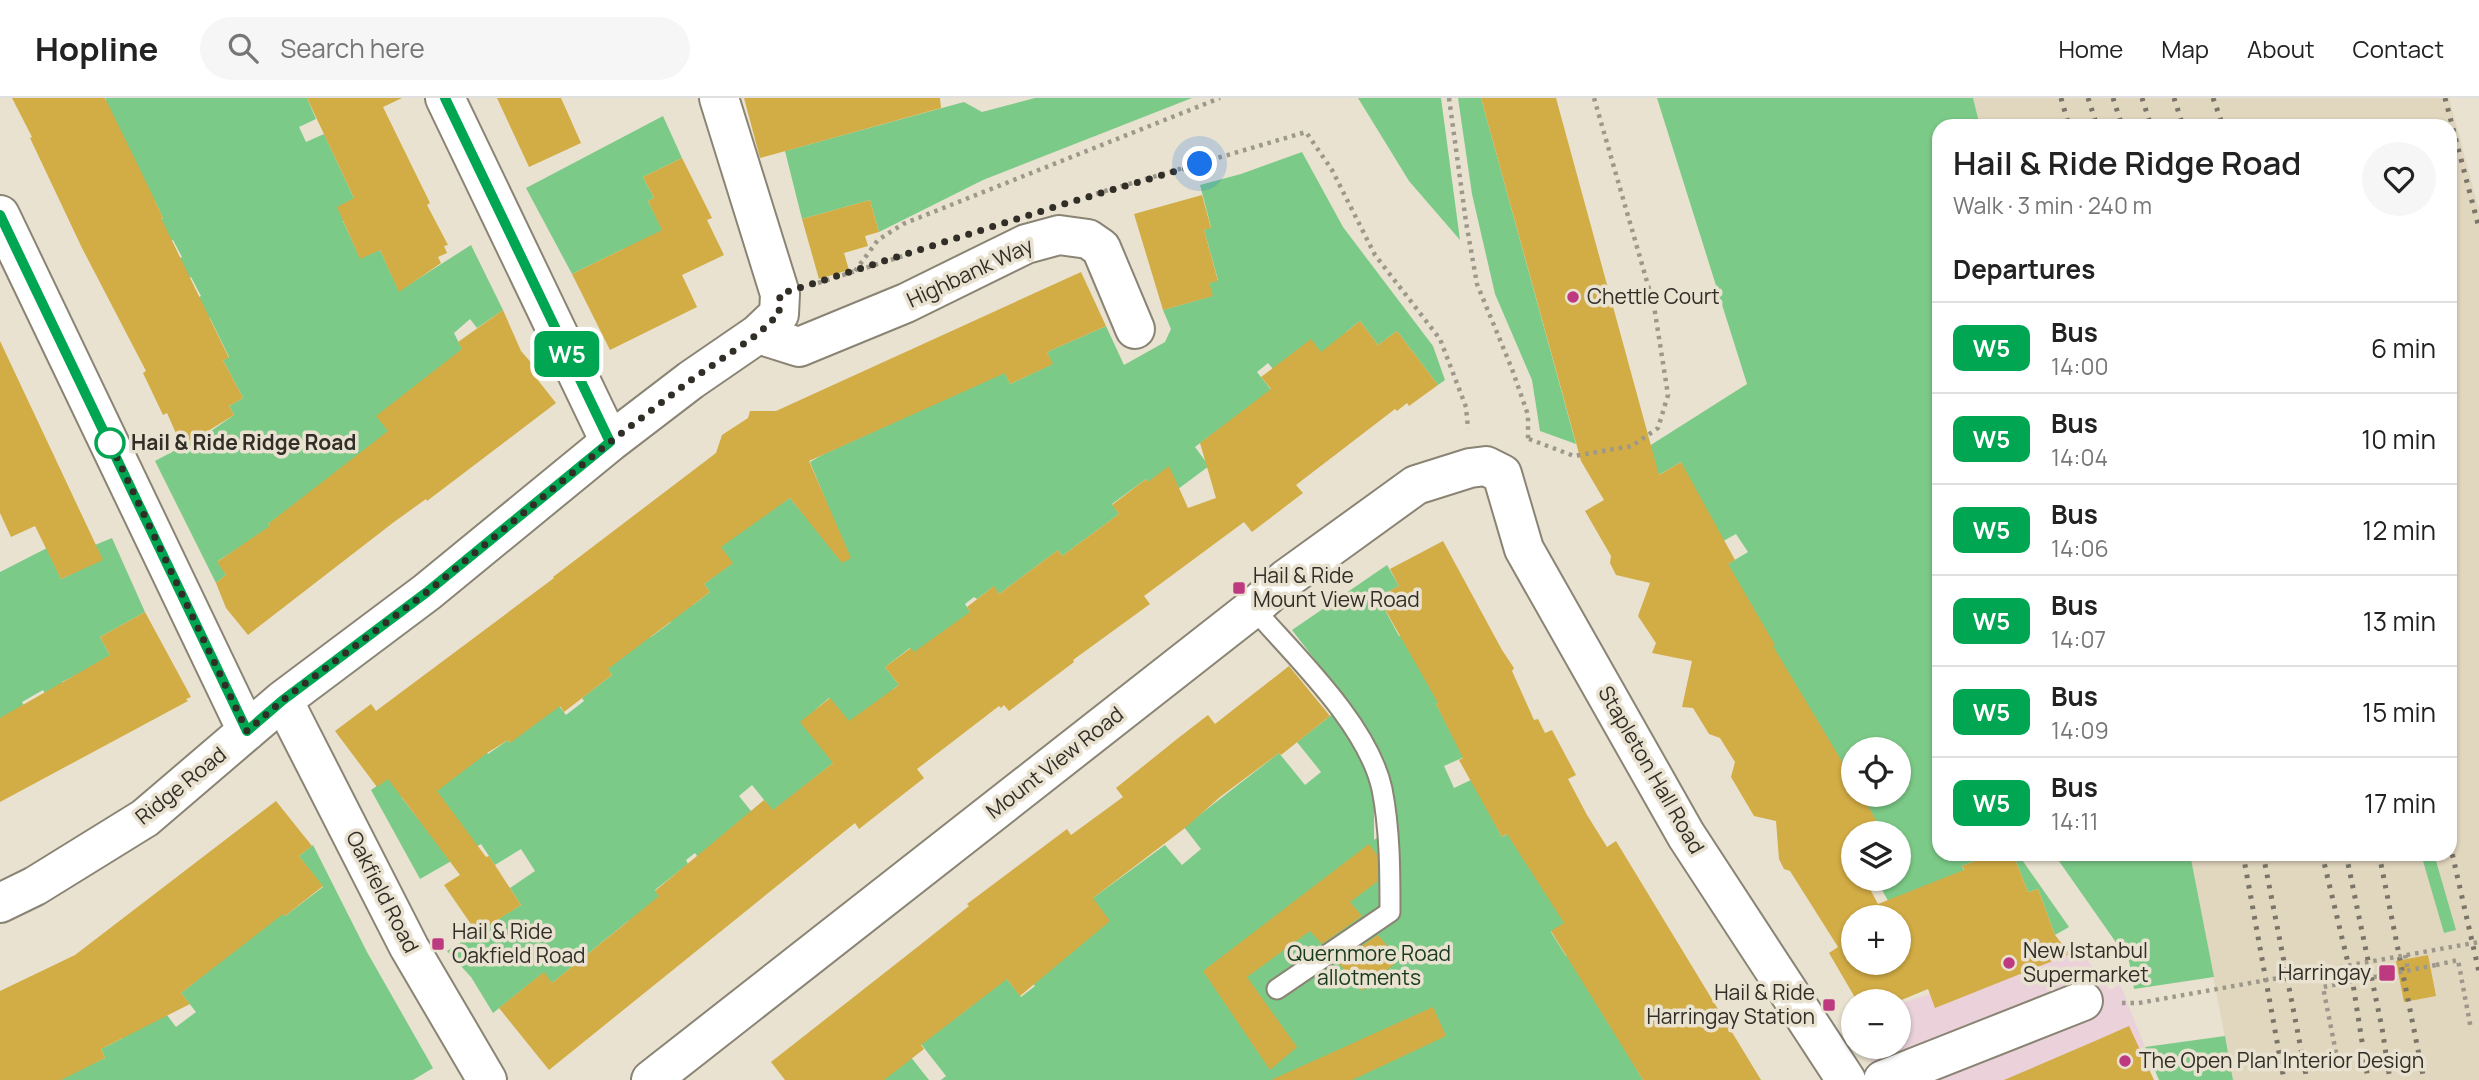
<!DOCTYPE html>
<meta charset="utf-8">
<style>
:root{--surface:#fff;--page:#f6f6f6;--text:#222;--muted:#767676;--line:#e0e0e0}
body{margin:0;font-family:Manrope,sans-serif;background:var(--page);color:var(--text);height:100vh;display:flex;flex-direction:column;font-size:26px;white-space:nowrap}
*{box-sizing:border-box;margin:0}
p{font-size:23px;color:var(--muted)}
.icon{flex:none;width:38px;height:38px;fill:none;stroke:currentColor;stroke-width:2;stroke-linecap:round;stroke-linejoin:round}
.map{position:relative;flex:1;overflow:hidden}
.drawer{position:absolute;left:1932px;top:21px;width:525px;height:742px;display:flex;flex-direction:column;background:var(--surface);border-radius:21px;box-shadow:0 2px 5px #0004}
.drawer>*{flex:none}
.badge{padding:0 14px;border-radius:10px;font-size:24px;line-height:46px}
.fabs{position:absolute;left:1841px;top:639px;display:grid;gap:14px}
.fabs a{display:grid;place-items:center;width:70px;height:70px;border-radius:50%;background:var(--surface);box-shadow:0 2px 5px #0004;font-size:35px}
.you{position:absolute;width:35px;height:35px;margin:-18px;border:5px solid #fff;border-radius:50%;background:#1a73e8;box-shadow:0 0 0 10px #1a73e833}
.map>.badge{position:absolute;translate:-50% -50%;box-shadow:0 0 0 4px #fff}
h2{padding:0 21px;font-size:26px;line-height:63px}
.round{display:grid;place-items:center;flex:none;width:74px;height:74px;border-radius:37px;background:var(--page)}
.head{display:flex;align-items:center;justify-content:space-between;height:119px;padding:0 21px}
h1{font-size:33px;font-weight:600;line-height:52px}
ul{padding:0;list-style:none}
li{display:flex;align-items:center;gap:21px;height:91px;padding:0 21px;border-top:2px solid var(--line)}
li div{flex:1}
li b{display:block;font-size:26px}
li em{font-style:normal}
li .badge{min-width:77px;font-weight:700;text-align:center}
header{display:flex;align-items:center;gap:42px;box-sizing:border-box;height:98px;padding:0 35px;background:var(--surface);border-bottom:2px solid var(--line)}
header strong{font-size:33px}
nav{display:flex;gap:38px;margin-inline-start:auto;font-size:24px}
.search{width:490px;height:63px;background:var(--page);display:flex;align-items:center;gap:18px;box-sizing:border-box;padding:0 24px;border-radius:38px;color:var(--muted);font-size:26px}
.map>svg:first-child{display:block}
.commercial{fill:#ead1da}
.built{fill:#e1d6be}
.green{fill:#7cca87}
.building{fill:#d2ac45;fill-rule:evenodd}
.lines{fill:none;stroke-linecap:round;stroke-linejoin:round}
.lane-casing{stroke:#8a8474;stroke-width:23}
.street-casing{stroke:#8a8474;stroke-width:42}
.path{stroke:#9d988b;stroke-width:4.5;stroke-dasharray:3.5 5;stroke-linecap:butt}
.lane{stroke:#fff;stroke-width:19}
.street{stroke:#fff;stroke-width:38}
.rail{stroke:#797569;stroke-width:5;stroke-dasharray:3.5 7;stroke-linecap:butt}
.path-bridge{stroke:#9d988b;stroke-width:4.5;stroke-dasharray:3.5 5;stroke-linecap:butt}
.line-casing{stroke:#fff;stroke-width:16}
.line{stroke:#00a651;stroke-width:10}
.walk{stroke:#312e27;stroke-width:7;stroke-dasharray:0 12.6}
.poi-dot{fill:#be3a80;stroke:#e9e2d0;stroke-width:2.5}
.stop-dot{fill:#fff;stroke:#00a651;stroke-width:3.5}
.labels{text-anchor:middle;stroke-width:7;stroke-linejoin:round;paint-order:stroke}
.street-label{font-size:21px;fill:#312e27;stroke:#e9e2d0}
.poi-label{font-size:21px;fill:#312e27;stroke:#e9e2d0;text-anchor:start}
.stop-label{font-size:21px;font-weight:bold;fill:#312e27;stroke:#e9e2d0;text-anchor:start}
.park-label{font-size:21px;fill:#17391d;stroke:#e9e2d0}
</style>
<header>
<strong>Hopline</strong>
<div class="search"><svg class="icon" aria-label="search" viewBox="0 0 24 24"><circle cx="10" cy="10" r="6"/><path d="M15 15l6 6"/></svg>Search here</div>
<nav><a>Home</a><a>Map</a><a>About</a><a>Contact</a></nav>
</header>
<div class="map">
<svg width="2479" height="982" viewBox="0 0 2479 982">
<rect width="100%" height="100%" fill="#e9e2d0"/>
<path class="commercial" d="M2077,848l33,44 10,-6 25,63 -82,33h-182l-18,-33 36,-1v-42z"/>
<path class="built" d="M1973,0h476l30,112v870h-246l-43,-226h260v-728h-470z"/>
<path class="green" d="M106,0h201l9,21 -17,8 7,15 18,-8 36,77 -17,10 17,37 20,-8 19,41 72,-46 32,65 -26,18 -7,-9 -16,14 9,18 -70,86 -125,87 3,3 -53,34 8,14 -10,8 -61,-122 56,-30 23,-16 -5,-9 14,-8 -20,-38 6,-3 -19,-39 -29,-11 20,-11 -10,-19 -17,10 -11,-21 19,-9 -9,-17 -19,9 -10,-23 19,-8 -8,-17 -67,-92 18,-9z
M1035,0h157l-209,82 -104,52 -9,-32 -68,19 -17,-68 179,-49 18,10z
M1358,0h83l19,142 -51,-59z
M1458,0h23l95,346 -36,-13 -8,-51 -37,-86 -23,-100z
M1657,0h316l7,28h-41v728h71l-26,3 -22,9 17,43 -73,26 -7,-18h-2l-21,-38 23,-1v-45h-16l-22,-38 38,-1v-45h-46v31l-7,-12 -25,14 -120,-202 47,-28 -12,-18 -20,11 -35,-83 -31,18 -15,-25 112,-71z
M663,18l19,42 -39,19 11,21 -6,3 16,32 -43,17 -49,24 -46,-86z
M1302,54l41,75 90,119 12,34 -7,5 -41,-54 -19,14 -18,-24 -14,11 18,24 -91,13 -5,-6 -11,9 33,42 -75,18 -20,15 14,19 -47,35 -16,-22 -34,25 7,10 -57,42 -4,-6 -59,44 -6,-7 -16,12 -3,-2 -9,7 5,8 -46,53 -14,-17 -25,19 14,18 -6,4 11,13 -44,34 -31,-38 -14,12 8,10 10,43 -60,48 -21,-26 -13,11 20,25 -62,35 -2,-3 -9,7 2,4 -33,26 13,16 -31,26 -9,-11 -76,62 -9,-10 -50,40 -22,-36 -24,-26 74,-46 -11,-17 25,-17 -14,-22 -26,16 -14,-21 -61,35 -49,-89 23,-16 8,24 28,36 7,-43 27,-68 24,31 20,-14 2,3 28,-65 28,37 18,-14 -2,-3 30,-23 -23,-31 62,-7 20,-15 -30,-38 52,21 17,-13 -6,-8 28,-21 -18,-25 50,-23 26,-17 14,17 22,-14 -16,-39 12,-7 183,-83 5,12 42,-20 -5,-12 59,-26 18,39 41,-23 6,-13 -8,-19 49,-14 -3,-13 9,-3 -14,-50 7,-3 -11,-42 41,-11z
M112,440l33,74 -45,25 11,20 -49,25 6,11 -18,10 -7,-13 -21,12 7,13 -29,3v-146l47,-24 14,31 21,-10 13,-24z
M1387,467l12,21 -21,11 21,39 20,-11 38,68 -21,11 28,53 -20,9 10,22 42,-20 -7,45 13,24 25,-14 53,90 -29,19 15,24 25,-15 -1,52 20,33 48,24 -24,15 9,15h-702l5,-4 -25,-32 48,-36 34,-34 18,23 14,-11 -19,-25 77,-63 72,-53 17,20 19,-16 -17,-22 95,-74 26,32 16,-13 -24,-30 37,-29 22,33 18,46v48l17,-13c7,-36 -7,-69 -25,-101l-74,-96z
M313,747l54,107 66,116 -20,12h-355l47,-22 -4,-9 22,-11 16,-60 37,49 20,-15 -15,-19 20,-16 59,-93 25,32 38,-29 -24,-31z
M2013,756h5l51,73 -14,8 -17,-46 -10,3z
M2054,756h136l24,123 -80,12 -5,-28z
M2421,756h13l22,76 -12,3z
M2225,938l8,44h-74l-14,-33z
M906,953l23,29h-45z"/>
<path class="building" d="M12,0h93l44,90 14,30h-2l68,140 -6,2 20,38 -14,8 5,9 -52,32 -15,-34 -4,2 -20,-42 3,-2 -64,-123 -52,-110 2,-1z
M307,0h95l-19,9 47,96 -3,2 21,40 -4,1 3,7 -9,4 3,6 -42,29 -19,-42 -20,9 -23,-52 17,-9z
M497,0h64l20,45 -52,24z
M744,0h196l1,10 -181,50z
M1481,0h75l103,377 22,-13 54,98 -7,4 47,81 -2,1 80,134v14h8l19,33 -11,6h-16v9l-6,4 6,12v20h11l14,26 86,-34 -2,-4 30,-12h21l15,38 10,-3 17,46 15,19 -135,54 -7,-19 -29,12h-42l-28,-48 9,-6 -48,-76 -6,-2 -5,-10 -3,-38 -22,-5 -23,-39 4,-15 -15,-24 -11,-4 -16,-26 -11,-1 10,-46 -40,-8 4,-10 -18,-27 12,-33 -34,-8 -6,-12 1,-7 -26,-45 19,-11 -23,-39zM1853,819h46v45h-46z
M682,60l30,60 -5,2 17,35 -42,20 15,32 -87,43 -38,-76 90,-44 -14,-29 6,-3 -11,-21z
M1202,97l9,33 -7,2 14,51 -9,2 4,13 -50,14 -29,-96z
M870,102l9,32 -14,4 3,10 -24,7 5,17 -30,9 -17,-60z
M1081,174l25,54 -59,26 6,12 -43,20 -5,-11 -196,88 42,97 -9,5 -52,-65 -69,49 12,16 -29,21 6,8 -102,77 4,6 -48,37 -4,-6 -50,37 -2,-3 -21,13 -50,38 49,66 3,-1 32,49 -44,28 -33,-48 16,-10 -72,-96 -11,8 -42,-56 36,-27 5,7 178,-133 -1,-1 163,-124 6,-18 26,-17 2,-7h26z
M503,212l18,41 20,23 -4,5 19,24 -129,98 -1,-2 -32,23 -146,113 -22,-27 -10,-25 10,-8 -9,-13 53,-36 -2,-2 120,-93 -12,-15 86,-67 -4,-7z
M1360,223l18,24 19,-14 41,54 -29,21 -2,-3 -10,8 -2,-2 -99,76 7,8 -51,39 -8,-10 -100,74 6,8 -77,56 1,2 -65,49 -5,-6 -3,3 -2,-2 -39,30 -43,33 7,9 -65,51 -4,-6 -306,247 -50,-62 45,-36 8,11 107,-87 -4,-5 109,-91 9,10 60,-47 -33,-41 30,-24 19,23 50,-36 -14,-18 26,-19 3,4 56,-40 -3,-5 27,-21 5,8 59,-44 4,6 57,-42 -7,-9 34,-26 2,3 21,-16 19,42 28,-10 -16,-55 71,-54 -10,-12 50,-38 10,13z
M0,243l103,219 -42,19 -26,-53 -24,11 -11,-24z
M1443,443l59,109 12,18 -2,3 22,49 4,-1 7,14 7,-3 24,45 -8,4 19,36 20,32 9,-6 145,239h-118l-92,-149 13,-8 -57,-89 -5,3 -43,-77 4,-2 -27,-54 2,-1 -60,-106 21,-11 -9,-17z
M145,514l46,85 -5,2 2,2 -188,101v-84l110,-63 -10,-18z
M1289,568l41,50 -49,39 -2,-2 -59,44 -35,31 -92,70 17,23 -90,75 -13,-17 -86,66 3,4 -40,31h-99l-14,-18 149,-117 49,-39 -2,-2 100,-75 4,6 52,-38 -7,-9 61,-49 31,-24 7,9z
M276,703l36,45 -13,10 24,30 -38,30 -2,-2 -102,79 9,11 -89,45 4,9 -44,22h-61v-89l75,-36z
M1369,746l8,11 1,26 -28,21 12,14 -40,28 -12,-13 -63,46 50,70 -27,23 -67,-99z
M1378,837l21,25 -37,31 -24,-29z
M2428,857l8,41 -32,6 -8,-41z
M1433,909l13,29 -94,44h-81z
M2129,928l25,54h-150l91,-39z"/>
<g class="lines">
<g class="lane-casing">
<path id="lane" d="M1253,510c43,49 115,117 129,181 8,41 8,82 8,123l-113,77"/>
</g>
<g class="street-casing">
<path id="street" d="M445,0l165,344
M0,117l247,516
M758,236l41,13 107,-44 120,-59 33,-9 29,4 13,9 34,81
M283,602l126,247 78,133
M0,805l35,-17 110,-68 138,-118 144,-108 183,-150 81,-62 67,-46 21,-20 1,-20 -61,-196
M651,982l602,-472 33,-29 130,-94 54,-17 16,-2 16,8 22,75 162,286 160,245
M1883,982l200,-79"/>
</g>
<path class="path" d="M1449,0l17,124 11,62 35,85 16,46v25
M1088,98l218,-64 26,38 43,85 65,84 26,68 2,22
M855,173l23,-31 25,-16 317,-126
M818,185l85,-27
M1529,341l45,17 58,-10 26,-18 10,-33 -14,-89 -60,-208
M2405,857l3,15
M2436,867l22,-5 13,69
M2122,905h17"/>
<use href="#lane" class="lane"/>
<use href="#street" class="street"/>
<path class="rail" d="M2061,0l8,28
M2088,0l9,28
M2113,0l9,28
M2142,0l9,28
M2174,0l9,28
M2213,0l10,28
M2445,0l34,130
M2450,746l29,128
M2243,756l41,226
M2263,756l44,226
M2322,756l31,130 15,96
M2346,756l36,174 8,52
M2379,756l45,226"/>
<path class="path-bridge" d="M2139,905l340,-61
M2336,955l-13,-66 113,-22"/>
</g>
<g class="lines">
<g class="line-casing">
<path id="line" d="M0,117l247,516 36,-31 144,-108 183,-150 -165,-344"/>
</g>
<use href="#line" class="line"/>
<path class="walk" d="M110,345l-2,-4 139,292 36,-31 144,-108 183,-150 81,-62 67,-46 21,-20 1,-20 284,-90 136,-40"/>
</g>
<g class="poi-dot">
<circle cx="1573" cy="199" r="7"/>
<rect x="1232" y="483" width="14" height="14" rx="3.5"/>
<rect x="431" y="839" width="14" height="14" rx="3.5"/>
<circle cx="2009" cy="865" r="7"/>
<rect x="2378" y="866" width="18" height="18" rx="3.5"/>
<rect x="1822" y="900" width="14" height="14" rx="3.5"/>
<circle cx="2125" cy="963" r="7"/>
</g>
<circle class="stop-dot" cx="110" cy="345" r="14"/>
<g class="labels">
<g class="street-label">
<text transform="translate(970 175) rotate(-25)" y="7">Highbank Way</text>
<text transform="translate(1055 665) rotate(-38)" y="7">Mount View Road</text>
<text transform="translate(1651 672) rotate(60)" y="7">Stapleton Hall Road</text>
<text transform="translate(181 688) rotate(-39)" y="7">Ridge Road</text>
<text transform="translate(382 794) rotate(63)" y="7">Oakfield Road</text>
</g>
<g class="poi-label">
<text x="1587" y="206">Chettle Court</text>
<text x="1253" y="485">Hail &amp; Ride<tspan x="1253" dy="24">Mount View Road</tspan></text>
<text x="452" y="841">Hail &amp; Ride<tspan x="452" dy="24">Oakfield Road</tspan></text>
<text x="2023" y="860">New Istanbul<tspan x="2023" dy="24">Supermarket</tspan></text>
<text x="2371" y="882" text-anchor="end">Harringay</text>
<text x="1815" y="902" text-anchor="end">Hail &amp; Ride<tspan x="1815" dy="24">Harringay Station</tspan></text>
<text x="2139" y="970">The Open Plan Interior Design</text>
</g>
<g class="stop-label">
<text x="131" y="352">Hail &amp; Ride Ridge Road</text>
</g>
<g class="park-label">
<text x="1369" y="863">Quernmore Road<tspan x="1369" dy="24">allotments</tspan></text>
</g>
</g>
</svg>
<div class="fabs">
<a><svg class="icon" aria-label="locate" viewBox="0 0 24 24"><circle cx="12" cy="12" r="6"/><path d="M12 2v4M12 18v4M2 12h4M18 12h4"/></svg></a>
<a><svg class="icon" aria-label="layers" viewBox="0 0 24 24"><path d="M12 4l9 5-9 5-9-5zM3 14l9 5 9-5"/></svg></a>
<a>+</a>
<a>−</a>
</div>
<div class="you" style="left:1200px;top:66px"></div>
<b class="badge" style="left:567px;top:256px;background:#00a651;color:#fff">W5</b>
<section class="drawer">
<div class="head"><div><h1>Hail &amp; Ride Ridge Road</h1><p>Walk · 3 min · 240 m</p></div><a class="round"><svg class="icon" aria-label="heart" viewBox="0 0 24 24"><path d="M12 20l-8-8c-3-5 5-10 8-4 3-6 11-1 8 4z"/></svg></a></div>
<h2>Departures</h2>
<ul>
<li><span class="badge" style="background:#00a651;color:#fff">W5</span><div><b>Bus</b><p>14:00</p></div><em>6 min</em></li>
<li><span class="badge" style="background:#00a651;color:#fff">W5</span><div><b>Bus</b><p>14:04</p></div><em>10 min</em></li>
<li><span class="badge" style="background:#00a651;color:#fff">W5</span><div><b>Bus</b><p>14:06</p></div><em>12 min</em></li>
<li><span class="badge" style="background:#00a651;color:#fff">W5</span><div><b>Bus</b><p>14:07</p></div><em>13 min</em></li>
<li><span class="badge" style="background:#00a651;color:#fff">W5</span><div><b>Bus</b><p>14:09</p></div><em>15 min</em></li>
<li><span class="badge" style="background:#00a651;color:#fff">W5</span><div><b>Bus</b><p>14:11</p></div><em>17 min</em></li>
</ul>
</section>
</div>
